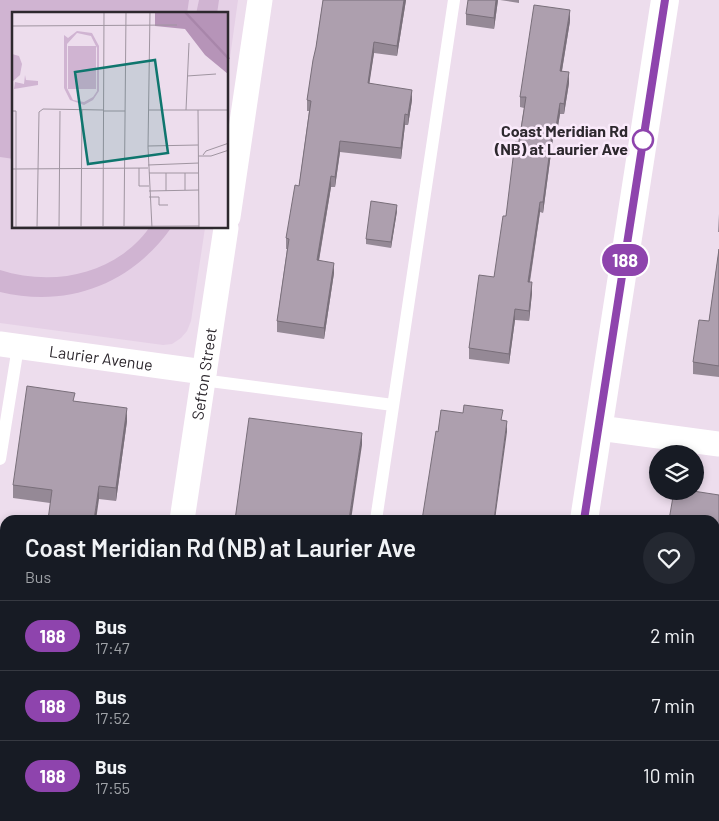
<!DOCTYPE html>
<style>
:root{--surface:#171b24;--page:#242831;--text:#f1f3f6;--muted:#9ea1a6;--line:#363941}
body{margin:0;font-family:Barlow,sans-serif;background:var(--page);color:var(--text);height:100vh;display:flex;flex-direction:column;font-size:19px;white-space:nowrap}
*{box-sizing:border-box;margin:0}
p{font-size:16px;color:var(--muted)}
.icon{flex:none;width:28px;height:28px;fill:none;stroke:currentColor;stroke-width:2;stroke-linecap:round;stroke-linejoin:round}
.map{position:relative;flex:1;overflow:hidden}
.side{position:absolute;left:0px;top:515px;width:720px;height:306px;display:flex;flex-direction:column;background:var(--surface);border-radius:15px 15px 0 0;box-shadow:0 2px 8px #0003}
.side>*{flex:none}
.badge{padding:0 10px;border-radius:16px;font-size:18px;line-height:32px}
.buttons{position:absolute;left:649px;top:445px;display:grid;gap:10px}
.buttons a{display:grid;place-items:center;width:55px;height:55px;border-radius:50%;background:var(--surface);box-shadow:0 2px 8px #0003;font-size:25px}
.map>.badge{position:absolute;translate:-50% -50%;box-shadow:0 0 0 2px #fff}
.round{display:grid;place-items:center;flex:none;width:52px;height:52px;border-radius:26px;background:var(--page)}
.headline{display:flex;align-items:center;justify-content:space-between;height:85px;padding:0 25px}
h1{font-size:24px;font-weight:600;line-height:38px}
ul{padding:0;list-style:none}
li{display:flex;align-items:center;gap:15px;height:70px;padding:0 25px;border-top:1px solid var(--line)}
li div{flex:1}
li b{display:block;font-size:19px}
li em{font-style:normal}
li .badge{min-width:55px;font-weight:700;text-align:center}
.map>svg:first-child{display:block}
.built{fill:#e5d0e6}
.green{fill:#d0b4d2}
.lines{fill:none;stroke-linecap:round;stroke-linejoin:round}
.lane{stroke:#fff;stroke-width:12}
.street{stroke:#fff;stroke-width:25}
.secondary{stroke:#fff;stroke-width:28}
.wall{fill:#958996}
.shaded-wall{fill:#796f7a}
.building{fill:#ad9fae;stroke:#796f7a}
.line-casing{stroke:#fff;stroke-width:11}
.line{stroke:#8e44ad;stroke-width:8}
.stop-dot{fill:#fff;stroke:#8e44ad;stroke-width:2.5}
.labels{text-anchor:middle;stroke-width:5;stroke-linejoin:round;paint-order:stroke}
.stop-label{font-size:16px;font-weight:bold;fill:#2d282e;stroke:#faeafb;text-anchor:end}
.street-label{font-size:16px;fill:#2d282e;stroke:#faeafb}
.inset-river{fill:none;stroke:#a886aa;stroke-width:2.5}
.inset-road{fill:none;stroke:#a095a1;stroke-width:1}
.view{fill:#0f766e;fill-opacity:0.15;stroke:#0f766e;stroke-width:2.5}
.inset-edge{fill:none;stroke:#2d282e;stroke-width:2.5}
</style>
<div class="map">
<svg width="719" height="821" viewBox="0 0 719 821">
<rect width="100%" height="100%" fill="#eddded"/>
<path class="built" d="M0,0h238l-10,72v-58h-214v214h191l-14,93 -4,10 -6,7 -9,6 -9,1 -163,-22z
M342,816h189l-1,5h-189z"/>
<path class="green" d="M0,0h189l-2,14h-173v145l-14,-2z
M199,0h20l-2,14h-21z
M149,228h22c-41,57 -103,80 -171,64v-22c53,17 115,5 149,-42z"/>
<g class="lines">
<path class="lane" d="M202,380l191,25
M0,459l18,-112
M376,520l78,-520
M331,821l1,-5"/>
<g class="street">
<path d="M228,217l32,-217"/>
<path id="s1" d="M0,344l204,28"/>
<path d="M599,428l120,16"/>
<path id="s2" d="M182,520l44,-292"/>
<path d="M138,821l1,-5"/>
</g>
<path class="secondary" d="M584,520l81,-520
M538,821l1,-5"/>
</g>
<path class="wall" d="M323,0h83l-9,56 -23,-3 -5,30 43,17 -4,25h-3l-4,34 -61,-7 -5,35h-4l-12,74 15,12 -10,66 -47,-7v-11l10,-72h-1v-11l13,-52 10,-75h-2v-11l9,-53z
M498,0l-4,29 -28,-4v-11z
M500,0h19v3z
M570,21l-8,50 7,12 -5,31h-4l-4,24h-3l-10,75 -3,-1 -10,70 2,11 -3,28 -14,-1 -6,44 -40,-5v-11l25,-71 12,-61 18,-108 -4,-1v-10z
M397,211l-6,37 -25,-4v-5z
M719,214v18h-1z
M719,249v128l-26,-3v-12l16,-41z
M75,401l52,20 -11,80 -17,-2 -49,4 -37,-5v-13z
M719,495v57h-4v-32z
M715,585h4v58l-4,-1z
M715,671l4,1v54h-4z
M0,742l5,1v72h-5z
M715,756h4v57h-4z
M11,816h58v5h-23z
M207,816h82v5h-82z"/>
<path class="shaded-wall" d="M404,0h2l-9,56v-10z
M496,0h2l-4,29v-11z
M570,10v11l-10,61v-11z
M374,42v11l-6,40v-10z
M569,72v11l-5,31v-10z
M412,90v10l-4,25v-10z
M560,103v11l-4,24v-11z
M405,114v11l-4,34v-11z
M553,127v11l-10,75v-11z
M340,141v11l-5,35v-10z
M331,176v11l-14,84v-11z
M540,202v10l-12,80v-10z
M397,205v6l-6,37v-6z
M334,263v10l-10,66v-11z
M532,282v11l-3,28v-10z
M515,309v11l-6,44v-10z
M127,408v13l-11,80v-13z
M507,421v11l-12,88h-1z
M362,433v12l-11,75h-2z
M99,486v13l-3,21h-2z"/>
<path class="building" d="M323,0h81l-7,46 -23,-4 -6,41 44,7 -4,25 -3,-1 -4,34 -61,-7 -5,36 -4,-1 -14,84 17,3 -10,65 -47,-7 12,-82 -3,-1 9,-53 4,1 12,-85 -4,-1 6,-40 3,-13z
M468,0h28l-2,18 -28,-4z
M534,5l36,5 -10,61 9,1 -5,32 -4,-1 -4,24h-3l-10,75h-3l-12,80h4l-3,29 -14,-2 -6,45 -40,-6 10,-73 15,2 9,-61h3l9,-74h4l7,-45h-6z
M371,201l26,4 -6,37 -25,-3z
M719,249v117l-26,-4 6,-42 10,1z
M27,386l48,7 -2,8 54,7 -11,80 -17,-2 -5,34h-46l4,-30 -39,-5z
M464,405l39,5 -2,10 6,1 -13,99h-72l14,-89 2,1 3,-22 22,3z
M249,418l113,15 -13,87h-114z
M674,491h19l26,4v46h-4v-21h-46z
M715,585h4v47l-4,-1z
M715,671l4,1v43h-4z
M0,742l5,1v60l-5,-1z
M715,756h4v46l-4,-1z
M235,816h53l-1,5h-15z
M352,816h124v5h-125z"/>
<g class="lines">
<g class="line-casing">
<path id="line" d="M584,520l81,-520"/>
</g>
<use href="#line" class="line"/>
</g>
<circle class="stop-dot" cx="643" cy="140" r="10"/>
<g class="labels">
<g class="stop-label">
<text x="628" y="137">Coast Meridian Rd<tspan x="628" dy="18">(NB) at Laurier Ave</tspan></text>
</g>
<g class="street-label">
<text dy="6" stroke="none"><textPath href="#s1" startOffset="102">Laurier Avenue</textPath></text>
<text dy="6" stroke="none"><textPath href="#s2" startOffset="148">Sefton Street</textPath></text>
</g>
</g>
<g transform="translate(12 12)">
<rect width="216" height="216" fill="#eddded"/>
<path d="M65,19l15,2 7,13v45l-6,9 -9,5 -14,-5 -6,-12v-53l4,3zM65,21l14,3 6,12v43l-4,6 -9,5 -11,-2 -6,-12v-44zM56,34h28v43h-28zM0,42l7,2 3,8 -2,11 -8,7zM13,63l1,5 12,1v4l-24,4 1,-7 9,2z" fill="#d0b4d2" fill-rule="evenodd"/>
<path d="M143,0h73v62l-23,-19 -20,-26 -30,-3z" fill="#b694b8"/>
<path class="inset-river" d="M173,0l44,47"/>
<path class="inset-road" d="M138,0l-2,135 4,81M0,14l165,-1M175,64l29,-2M137,98h80M174,98l3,-67M186,98l1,118M0,99h4v117M91,99h22M136,134l50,-1M191,143l3,-4 23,-8M186,144h13l18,-6M136,153l51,-2M127,156v18h10M0,157l136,-1M137,161h17M173,161v17M137,179l50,-1M154,179v-18h33M137,185h10v8h9M112,214l2,-214M0,215l187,-1M25,216l2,-116 4,-3 60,1M47,216l1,-117M69,216l1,-118M91,216l1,-216"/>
<path class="view" d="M143,48l13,93 -80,11 -13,-92z"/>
<rect width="216" height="216" class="inset-edge"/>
</g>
</svg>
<div class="buttons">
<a><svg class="icon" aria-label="layers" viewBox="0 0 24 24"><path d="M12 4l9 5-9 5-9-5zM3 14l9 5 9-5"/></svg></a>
</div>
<b class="badge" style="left:625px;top:260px;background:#8e44ad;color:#fff">188</b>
<section class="side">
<div class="headline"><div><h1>Coast Meridian Rd (NB) at Laurier Ave</h1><p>Bus</p></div><a class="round"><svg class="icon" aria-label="heart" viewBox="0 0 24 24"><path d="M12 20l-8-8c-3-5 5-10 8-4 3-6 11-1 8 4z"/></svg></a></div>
<ul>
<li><span class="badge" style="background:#8e44ad;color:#fff">188</span><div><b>Bus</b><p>17:47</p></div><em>2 min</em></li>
<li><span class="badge" style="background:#8e44ad;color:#fff">188</span><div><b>Bus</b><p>17:52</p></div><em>7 min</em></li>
<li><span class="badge" style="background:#8e44ad;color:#fff">188</span><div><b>Bus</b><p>17:55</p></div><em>10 min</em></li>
</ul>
</section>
</div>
